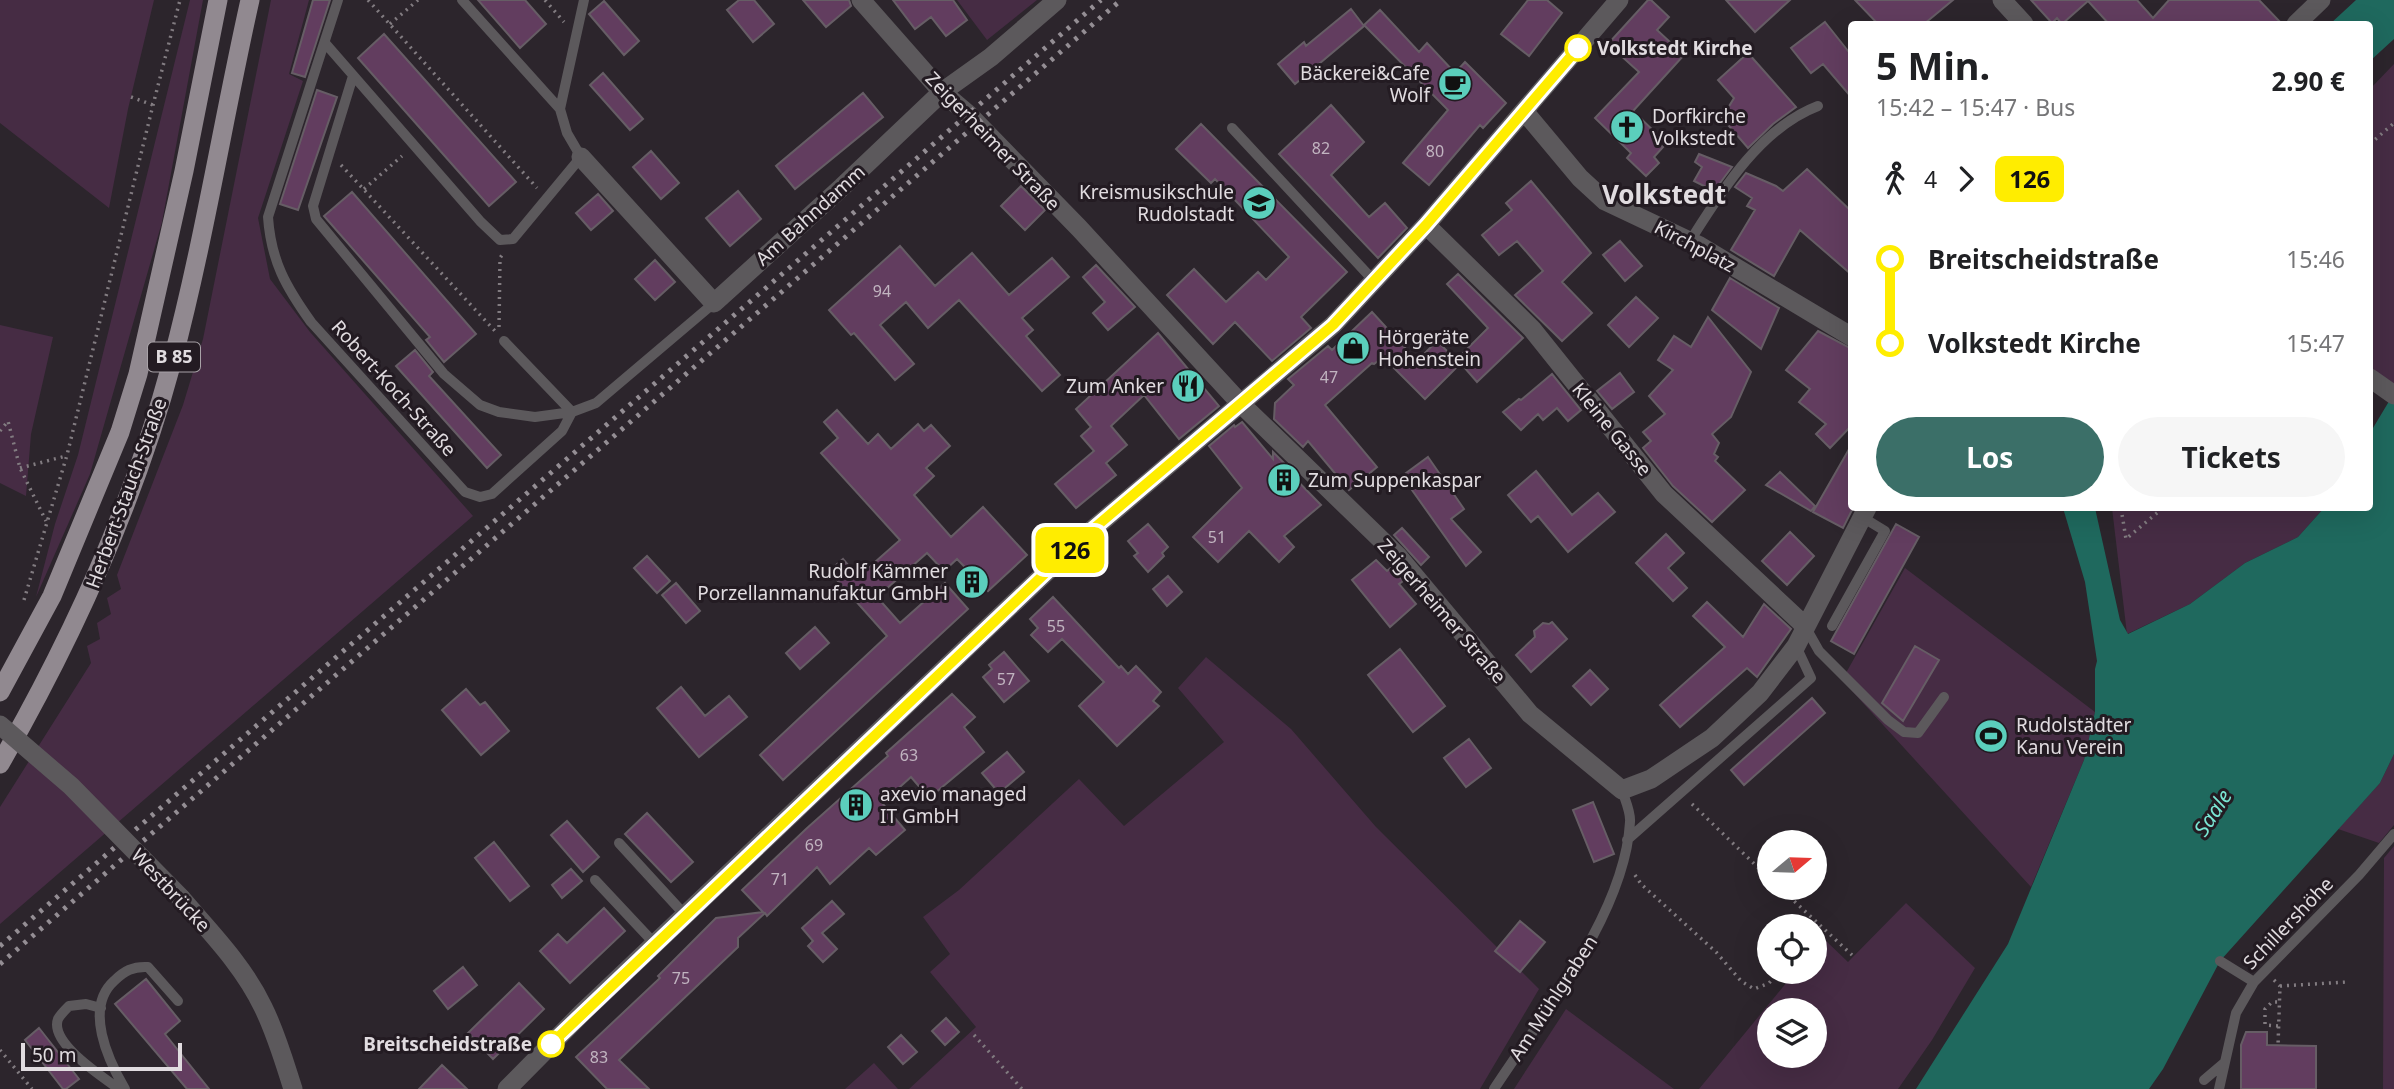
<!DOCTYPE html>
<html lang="de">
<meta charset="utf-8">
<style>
:root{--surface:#fff;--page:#f6f6f6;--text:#202124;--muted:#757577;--accent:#3b6f68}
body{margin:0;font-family:"Noto Sans",sans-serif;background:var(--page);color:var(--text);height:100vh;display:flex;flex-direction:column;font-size:26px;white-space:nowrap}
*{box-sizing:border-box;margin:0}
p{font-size:23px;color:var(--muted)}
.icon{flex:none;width:38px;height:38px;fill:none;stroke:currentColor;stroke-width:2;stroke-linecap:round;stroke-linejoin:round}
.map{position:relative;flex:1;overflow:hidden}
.drawer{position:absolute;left:1848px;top:21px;width:525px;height:490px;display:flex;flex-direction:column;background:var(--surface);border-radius:7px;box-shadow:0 7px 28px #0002}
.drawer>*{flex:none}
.badge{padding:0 14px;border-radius:10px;font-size:24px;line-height:46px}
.needle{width:46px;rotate:71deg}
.controls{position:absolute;left:1757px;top:830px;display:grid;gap:14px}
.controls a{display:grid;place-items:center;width:70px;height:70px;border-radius:50%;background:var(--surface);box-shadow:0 7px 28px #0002;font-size:35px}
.scale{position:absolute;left:21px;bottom:18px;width:161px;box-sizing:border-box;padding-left:7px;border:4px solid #e1dce0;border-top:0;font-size:19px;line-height:24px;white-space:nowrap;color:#e1dce0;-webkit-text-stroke:5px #231b22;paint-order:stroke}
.map>.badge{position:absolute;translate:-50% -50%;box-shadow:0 0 0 4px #fff}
.legs{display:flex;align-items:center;gap:10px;height:77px;padding:0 28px;font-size:23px}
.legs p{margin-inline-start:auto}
.overview{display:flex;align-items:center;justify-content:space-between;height:119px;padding:0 28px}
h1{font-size:38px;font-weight:700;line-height:52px}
.cta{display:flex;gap:14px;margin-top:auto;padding:14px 28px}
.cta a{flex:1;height:80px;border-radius:42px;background:var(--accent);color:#fff;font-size:28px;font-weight:700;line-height:80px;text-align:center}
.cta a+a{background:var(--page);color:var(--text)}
ul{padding:0 28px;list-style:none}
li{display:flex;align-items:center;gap:24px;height:84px;font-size:26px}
li i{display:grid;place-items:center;width:10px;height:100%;margin:0 9px;background:currentColor}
li i::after{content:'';width:18px;height:18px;margin:-9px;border:5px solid;border-radius:50%;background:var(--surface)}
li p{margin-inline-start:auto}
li:first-child i{background:linear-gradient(#0000 50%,currentColor 0)}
li:last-child i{background:linear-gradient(currentColor 50%,#0000 0)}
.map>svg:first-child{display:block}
.green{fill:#462c44;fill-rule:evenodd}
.water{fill:#1f695e}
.building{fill:#623d5f;stroke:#665d65;stroke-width:2}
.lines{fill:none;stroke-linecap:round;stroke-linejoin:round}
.path{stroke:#827c81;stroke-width:3.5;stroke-dasharray:2 5;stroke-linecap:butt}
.service{stroke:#5c595c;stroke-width:10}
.minor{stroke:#5c595c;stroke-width:19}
.primary{stroke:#918990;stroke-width:19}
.rail{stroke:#948e94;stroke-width:5;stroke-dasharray:3.5 7;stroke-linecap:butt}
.minor-bridge{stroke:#5c595c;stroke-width:19}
.line-1-casing{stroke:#fff;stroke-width:16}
.line-1{stroke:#ffed00;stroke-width:10}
.stop-1-dot{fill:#fff;stroke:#ffed00;stroke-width:3.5}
.labels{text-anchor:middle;stroke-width:6;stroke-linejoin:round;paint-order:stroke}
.number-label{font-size:16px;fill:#c1b4c0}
.shield{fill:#231b22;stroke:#a8a2a7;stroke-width:2}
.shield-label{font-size:18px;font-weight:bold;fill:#e1dce0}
.stop-label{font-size:19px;font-weight:bold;fill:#e1dce0;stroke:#231b22;text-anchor:start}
.poi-label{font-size:19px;fill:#e1dce0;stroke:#231b22;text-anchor:start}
.street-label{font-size:19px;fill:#e1dce0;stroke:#231b22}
.water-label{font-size:21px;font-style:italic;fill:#7ae5d3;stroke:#231b22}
.district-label{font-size:26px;font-weight:bold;fill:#e1dce0;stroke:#231b22}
</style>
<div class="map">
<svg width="2394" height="1089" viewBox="0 0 2394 1089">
<rect width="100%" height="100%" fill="#2c252c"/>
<path class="green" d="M0,0h154l-26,109 -19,99 -109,-85z
M190,0h13l-41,222 -72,252 -54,123 19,-73 23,-69z
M271,0h38l-20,74 14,7 -45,137 12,61 40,53 163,184 -473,408v-117l91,-144 -4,-17 13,-7 -3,-16 14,-9 -4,-16 14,-9 -4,-14 66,-170 20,-66z
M957,0h80l-50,40z
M2394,64v322l-24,-16v-281z
M0,325l53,12 -22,97 -5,62 -26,-13z
M2112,508h212l-26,29 -53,26 -55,41 -63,30z
M1905,568l190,144 -11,48 -53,127 -189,-207z
M1206,657l85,72 85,98 163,162 -59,100h-571l67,-62 -46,-55 20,-18 -27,-37 36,-27 120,-111 45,47 100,-84 -46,-54z
M2394,754v71l-15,18 -41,-14 42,-46z
M2394,846v243h-11l1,-231z
M1906,903l69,65 -43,72 -34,49h-199l97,-118h19v-23l8,-10 25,24zM1769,1010h46v45h-46z
M1566,1009l108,80h-160z
M874,1063l24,26h-53z"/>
<path class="water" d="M2356,0h38v39l-24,22v-37h-40z
M2394,393v361l-14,29 -160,178 -57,108 -14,20h-233l92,-145 76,-184 11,-48v-43l2,-8 -12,-79 -22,-74h32l25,112 8,14 62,-30 55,-41 53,-26 26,-29h46v-75z"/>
<path class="building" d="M313,0h17l-25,77 -13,-4z
M478,0h47l21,24 -26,24z
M739,0h15l20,24 -21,18 -26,-32z
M803,0h46l2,6 -25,21z
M893,0h60l14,20 -21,16 -15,-19 -16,12z
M1528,0h19l15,13 -33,43 -28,-22z
M1648,0h3l18,17 -12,13 27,25 -51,56 27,26 -4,4 7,6 -9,10 5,6 -13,13 -19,-18 4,-5 -36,-35 44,-46 -31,-28z
M1726,0h64l-35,32z
M1855,0h98l-29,24h-46z
M2031,0h106l16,18 16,-18h90l23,24h-173l-21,-23 -26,23 -5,-6 -5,5z
M604,1l35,40 -15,14 -35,-41z
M1351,9l13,17 -69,58 -17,-20 26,-22 2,4z
M1380,10l39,42 8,-9 28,30 10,-11 41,41 -23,25 -3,-3 -51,60 -26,-22 45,-53 -84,-85z
M1825,22l27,34v42l-29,-34 -12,9 -20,-25z
M384,34l132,148 -27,24 -131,-148z
M1748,53l48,54 -23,17 -25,24 -26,-30 12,-20 -16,-18z
M603,73l40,46 -13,11 -40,-45z
M317,90l20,7 -39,113 -18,-6z
M863,93l20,24 -88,72 -19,-23z
M1331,105l33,37 -33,33 38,42 16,-14 22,25 -29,30 -99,-104z
M1201,124l146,148 -46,45 10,11 -39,33 -37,-39 -22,22 -46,-49 27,-26 32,33 32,-30 8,8 23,-23 -74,-78 -4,4 -35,-34z
M651,151l28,32 -18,16 -28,-32z
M1699,154l33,13 -18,24 -20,-10 8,-14 -7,-5z
M1807,169l45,43v63l-52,-45 -26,46 -43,-26 24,-40 -8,-4 5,-8 -17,-11 11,-14 30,13 7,5z
M1531,181l60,72 -29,29 30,31 -30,28 -47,-46 28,-24 -26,-30 -18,14 -17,-20 30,-25 -6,-7z
M1021,186l24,24 -20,20 -24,-24z
M738,191l23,28 -31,27 -24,-28z
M352,192l124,142 -32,28 -18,-22 4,-3 -106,-121z
M598,194l15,17 -22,19 -15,-17z
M1620,241l22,25 -17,15 -22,-26z
M900,246l35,40 37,-33 37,42 43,-37 17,19 -47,41 11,12 -7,6 34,39 -18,16 -83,-91 -31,28 -22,-26 -26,23 34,39 -19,16 -41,-47 -3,2 -22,-25z
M655,260l20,22 -20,18 -20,-21z
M1096,265l39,42 -27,23 -15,-17 12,-11 -22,-25z
M1458,274l65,64 -46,44 -20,-23 31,-31 -41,-44z
M1730,278l49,30 -18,41 -49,-39z
M1636,297l22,21 -29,29 -21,-22z
M1372,312l45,49 20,-20 23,23 -35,35 -42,-42 -9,7 -2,-1 -47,42 52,62 -28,23 -41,-49 -5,6 -29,-28 1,-16 19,-18 -6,-6 40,-33 4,4z
M1708,317l43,55 -20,45 -19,17 7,9 -5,11 4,3 -3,4 30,29 -33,32 -39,-36 -30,-38 8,-7 -8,-9 22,-18 -16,-18 24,-26 -15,-10 16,-24 17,11z
M1818,331l34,18v76l-22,23 -14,-14 10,-10 -27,-22 11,-13 -24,-19z
M1158,333l61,73 -40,33 -35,-44 -33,31 16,19 -21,18 10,12 -40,33 -21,-24 39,-33 -13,-15 10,-9 -15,-18z
M415,350l18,22 -4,4 72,79 -14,13 -91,-102z
M1620,373l14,19 -22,17 -15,-18z
M1552,374l29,36 -13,11 -11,-13 -14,12 -5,-6 -17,16 -18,-18 16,-13 2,1z
M837,410l31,34 10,-10 13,15 27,-25 6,7 7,-6 19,21 -24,22 8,8 -20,19 37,42 32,-30 44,48 -39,36 -31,-32 -13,12 -17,-18 -50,44 23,26 45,-40 23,26 -185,171 -23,-25 127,-119 -58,-65 14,-12 15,18 42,-37 -79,-87 17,-15 -14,-16z
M1242,422l31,37v-7l11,11 -2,2 39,40 -37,31 10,11 -15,15 -30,-31 -31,31 -25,-25 49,-49 -33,-42 25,-21 1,2z
M1852,444v64h1l-10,20 -30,-16z
M1428,457l36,52 -13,10 30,33 -15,14 -64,-90z
M1536,471l36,44 26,-22 17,19 -47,40 -30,-36 -7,6 -23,-27z
M1780,472l35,34 -4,5 -45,-26z
M1148,524l20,23 -6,6 2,3 -16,16 -14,-16 4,-3 -10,-12z
M1896,524l23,13 -65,117 -23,-13z
M1402,528l27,29 -8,8 -27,-30z
M1790,532l24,24 -27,29 -25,-24z
M1666,534l18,19 -16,15 19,20 -14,13 -37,-38z
M647,556l23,25 -13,12 -23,-25z
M1376,560l11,11 5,-4 11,14 -4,3 17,20 -26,23 -38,-47z
M1168,576l14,16 -15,14 -14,-17z
M676,583l24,28 -14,12 -24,-28z
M1053,597l66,71 2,-2 7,8 8,-8 25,26 -8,9 6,5 -42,40 -38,-40 25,-24 -42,-43 -14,13 -17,-17 7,-7 -8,-9z
M1707,602l36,35 21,-33 27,25 -34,48 -10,-9 -67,59 -20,-22 65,-58 -32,-31z
M1552,622l15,17 -36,33 -15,-17 19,-18 -1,-6 9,-8 6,1z
M815,627l14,16 -29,26 -14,-16z
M1915,646l24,14 -36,61 -21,-18z
M1400,649l45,57 -32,26 -45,-57z
M1004,652l25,29 -25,21 -21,-25 9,-8 -3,-4z
M1590,670l18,19 -17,16 -18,-19z
M681,687l24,29 24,-20 18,21 -48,40 -42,-49z
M466,689l14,16 5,-3 24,29 -28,24 -39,-45z
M952,694l23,23 -11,10 20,25 -55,46 -18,-21 -29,26 23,27 -29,25 -7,-7 -39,36 -13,-17 -50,49 -2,-3 -27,25v9l-119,113 30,29h-42l-31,-32 84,-79 -2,-2 58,-58 47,-6 -21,-22 64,-61 82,-73 -2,-3z
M1812,698l13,15 -81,72 -13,-15z
M1469,739l22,29 -25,19 -22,-29z
M1007,752l17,20 -25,21 -17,-20z
M1593,802l21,52 -20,8 -21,-52z
M647,813l46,49 -22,20 -46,-48z
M567,821l32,36 -16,15 -32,-37z
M494,842l35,44 -19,15 -35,-43z
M571,869l11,12 -20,17 -10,-13z
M832,901l12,13 -22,19 15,16 -14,13 -15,-16 5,-5 -11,-13z
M604,908l21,23 -55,52 -30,-32 18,-17 9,9z
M1520,921l25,21 -25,30 -25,-21z
M463,967l14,18 -29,24 -14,-18z
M146,979l34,42 -15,13 44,55h-22l-72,-85z
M519,983l25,26 -51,50 -25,-26z
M946,1018l13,14 -14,13 -13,-14z
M39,1028l40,51 -13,10h-3l-38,-49z
M2246,1032h21v13l49,1v43h-75v-44z
M901,1035l16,17 -14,12 -15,-17z
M442,1065l25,24h-48z"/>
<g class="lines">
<path class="path" d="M368,0l169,188
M545,0l19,22
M390,24l28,-24
M131,97l22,8
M2370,144l24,-21
M341,165l154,166
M364,189l38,-33
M499,327l1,-69 2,-3
M0,431l8,-10 12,47 26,53
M20,468l46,-12
M2121,508l5,31 37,-31
M24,600l43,-145 86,-350 27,-105
M1692,804l77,74
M1635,875l6,9 75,68 25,29 13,8 15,-6 11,-12
M1779,887l73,68
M2274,980l6,6 -2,60
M2280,986l67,-4
M2278,1026l-13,-1v-16l7,-7h6
M974,1035l48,54
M0,1050l32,39"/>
<path class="service" d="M338,0l-70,217c3,44 18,70 43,105l154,170 15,5 12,-3 70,-63 10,-19 24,-9 118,-100
M462,0l98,109
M325,43l155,178 20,19 13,-1 68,-82 -14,-24 -7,-24 24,-109
M353,76l-40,130 3,13 128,155 36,31 19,7 36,5 37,-5 -68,-71
M1232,128l142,153
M1690,241c31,-49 70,-113 128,-135
M1832,626l53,-95 -23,-14
M1806,628l13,23 69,69 16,12 14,1 26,-36
M1627,840l184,-162 -15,-32
M619,843l66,72
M595,880l60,64
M2220,961l34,21
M101,1008l-15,-4 -17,2c-3,3 -9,9 -11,13 -9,24 45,58 61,70
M2204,1080l20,-17
M125,1089c-17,-29 -41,-81 -11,-108 10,-10 19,-15 34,-14l30,34
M1494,1089c49,-75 131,-176 136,-267 1,-10 -5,-22 -8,-32
M2219,1089l17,-76 18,-31 105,-107 35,-41"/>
<path class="minor" d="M861,0l81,92 26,22 111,114 162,176 157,152 132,158 92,76 29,-11 61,-41 48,-45 36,-47 71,-138
M2002,0l22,24
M2296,24l25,-24
M1524,111l56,67 25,23 93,44 154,92
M581,157l133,146 128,-116 100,-95 49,-35 66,-57
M1426,225l106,104 132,165 141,132
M2370,378l24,17
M181,898c29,34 62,67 82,109 13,26 21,54 30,82
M507,1089l74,-75 498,-473 254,-216 93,-100 193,-225"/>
<path class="primary" d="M0,692l52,-96 68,-164 18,-58 46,-203 34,-171
M0,764c73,-127 134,-261 172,-402 32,-120 51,-242 78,-362"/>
<path class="rail" d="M0,946l1101,-946
M0,964l1121,-964"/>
<path class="minor-bridge" d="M0,725l71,61 110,112"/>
</g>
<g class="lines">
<g class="line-1-casing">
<path id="line-1" d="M551,1044l528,-503 254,-216 93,-100 152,-177"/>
</g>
<use href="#line-1" class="line-1"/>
</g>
<defs>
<g id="cafe-disc" transform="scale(1.75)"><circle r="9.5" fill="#5bcebc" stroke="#231b22"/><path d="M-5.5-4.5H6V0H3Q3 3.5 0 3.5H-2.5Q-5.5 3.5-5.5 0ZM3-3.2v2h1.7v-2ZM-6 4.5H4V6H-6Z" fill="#111"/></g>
<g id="church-disc" transform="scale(1.75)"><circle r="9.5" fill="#5bcebc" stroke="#231b22"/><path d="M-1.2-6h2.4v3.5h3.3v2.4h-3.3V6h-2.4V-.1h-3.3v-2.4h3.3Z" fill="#111"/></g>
<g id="school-disc" transform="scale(1.75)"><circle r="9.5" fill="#5bcebc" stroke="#231b22"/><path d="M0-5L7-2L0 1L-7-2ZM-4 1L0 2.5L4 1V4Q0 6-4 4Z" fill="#111"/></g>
<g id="shop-disc" transform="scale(1.75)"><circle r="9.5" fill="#5bcebc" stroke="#231b22"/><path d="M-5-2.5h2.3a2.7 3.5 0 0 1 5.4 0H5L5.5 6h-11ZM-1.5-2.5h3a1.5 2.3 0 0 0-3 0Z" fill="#111"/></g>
<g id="restaurant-disc" transform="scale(1.75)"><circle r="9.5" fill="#5bcebc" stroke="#231b22"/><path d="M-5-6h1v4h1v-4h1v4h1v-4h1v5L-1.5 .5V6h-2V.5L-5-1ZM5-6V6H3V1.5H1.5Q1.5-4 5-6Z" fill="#111"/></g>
<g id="building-disc" transform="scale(1.75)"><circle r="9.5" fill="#5bcebc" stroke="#231b22"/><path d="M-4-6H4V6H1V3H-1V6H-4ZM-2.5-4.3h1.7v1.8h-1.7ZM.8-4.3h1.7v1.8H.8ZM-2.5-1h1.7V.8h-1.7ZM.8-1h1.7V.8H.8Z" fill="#111"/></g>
<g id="stadium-disc" transform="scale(1.75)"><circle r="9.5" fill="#5bcebc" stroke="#231b22"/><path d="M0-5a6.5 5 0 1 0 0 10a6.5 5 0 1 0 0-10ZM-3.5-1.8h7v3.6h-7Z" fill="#111"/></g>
</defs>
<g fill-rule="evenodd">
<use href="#cafe-disc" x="1455" y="84"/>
<use href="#church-disc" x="1627" y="127"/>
<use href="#school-disc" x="1259" y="203"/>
<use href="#shop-disc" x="1353" y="348"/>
<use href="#restaurant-disc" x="1188" y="386"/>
<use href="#building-disc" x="1284" y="480"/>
<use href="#building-disc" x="972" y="582"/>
<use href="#stadium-disc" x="1991" y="736"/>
<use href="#building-disc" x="856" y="805"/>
</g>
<g class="stop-1-dot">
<circle cx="1578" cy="48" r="12"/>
<circle cx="551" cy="1044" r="12"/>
</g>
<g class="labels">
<g class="number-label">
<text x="1321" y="154">82</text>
<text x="1435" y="157">80</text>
<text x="882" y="297">94</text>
<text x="1329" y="383">47</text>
<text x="1217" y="543">51</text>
<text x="1056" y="632">55</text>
<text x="1006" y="685">57</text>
<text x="909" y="761">63</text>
<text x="814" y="851">69</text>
<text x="780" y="885">71</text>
<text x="681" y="984">75</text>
<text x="599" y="1063">83</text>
</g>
<rect class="shield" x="148" y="342.5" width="52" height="29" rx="5"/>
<g class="shield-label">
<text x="174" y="363">B 85</text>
</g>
<g class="stop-label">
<text x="1597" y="55">Volkstedt Kirche</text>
<text x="532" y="1051" text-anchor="end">Breitscheidstraße</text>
</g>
<g class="poi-label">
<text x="1430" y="80" text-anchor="end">Bäckerei&amp;Cafe<tspan x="1430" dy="22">Wolf</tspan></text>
<text x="1652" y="123">Dorfkirche<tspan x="1652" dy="22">Volkstedt</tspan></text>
<text x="1234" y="199" text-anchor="end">Kreismusikschule<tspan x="1234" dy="22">Rudolstadt</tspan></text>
<text x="1378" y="344">Hörgeräte<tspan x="1378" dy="22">Hohenstein</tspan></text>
<text x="1164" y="393" text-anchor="end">Zum Anker</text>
<text x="1308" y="487">Zum Suppenkaspar</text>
<text x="948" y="578" text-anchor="end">Rudolf Kämmer<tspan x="948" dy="22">Porzellanmanufaktur GmbH</tspan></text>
<text x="2016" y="732">Rudolstädter<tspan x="2016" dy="22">Kanu Verein</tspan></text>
<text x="880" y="801">axevio managed<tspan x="880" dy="22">IT GmbH</tspan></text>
</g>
<g class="street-label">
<text transform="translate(993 141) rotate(46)" y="7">Zeigerheimer Straße</text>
<text transform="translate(810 215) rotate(-42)" y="7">Am Bahndamm</text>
<text transform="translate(1695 246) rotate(28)" y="7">Kirchplatz</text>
<text transform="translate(394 388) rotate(48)" y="7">Robert-Koch-Straße</text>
<text transform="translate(1612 429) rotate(51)" y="7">Kleine Gasse</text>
<text transform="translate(126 493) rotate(-70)" y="7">Herbert-Stauch-Straße</text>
<text transform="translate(1442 611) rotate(49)" y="7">Zeigerheimer Straße</text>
<text transform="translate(171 890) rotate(47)" y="7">Westbrücke</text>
<text transform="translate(2288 923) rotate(-46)" y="7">Schillershöhe</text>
<text transform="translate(1553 998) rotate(-57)" y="7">Am Mühlgraben</text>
</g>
<g class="water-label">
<text transform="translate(2213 813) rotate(-57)" y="7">Saale</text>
</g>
<g class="district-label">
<text x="1664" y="204">Volkstedt</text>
</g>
</g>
</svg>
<div class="controls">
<a><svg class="needle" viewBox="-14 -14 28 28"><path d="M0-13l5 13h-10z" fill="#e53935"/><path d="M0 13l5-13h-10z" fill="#757577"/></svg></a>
<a><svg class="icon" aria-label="locate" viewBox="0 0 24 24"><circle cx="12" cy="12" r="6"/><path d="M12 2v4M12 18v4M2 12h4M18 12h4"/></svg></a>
<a><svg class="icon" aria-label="layers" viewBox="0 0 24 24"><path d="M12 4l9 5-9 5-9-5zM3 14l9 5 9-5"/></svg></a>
</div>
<div class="scale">50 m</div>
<b class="badge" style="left:1070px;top:550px;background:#ffed00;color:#111">126</b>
<section class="drawer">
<div class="overview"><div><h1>5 Min.</h1><p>15:42 – 15:47 · Bus</p></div><b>2.90 €</b></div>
<div class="legs"><svg class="icon" aria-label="walk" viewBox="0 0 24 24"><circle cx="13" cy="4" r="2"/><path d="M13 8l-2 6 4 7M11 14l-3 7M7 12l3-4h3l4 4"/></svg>4<svg class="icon" aria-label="forward" viewBox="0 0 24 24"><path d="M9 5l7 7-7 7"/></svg><b class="badge" style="background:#ffed00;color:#111">126</b></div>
<ul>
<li><i style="color:#ffed00"></i><b>Breitscheidstraße</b><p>15:46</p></li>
<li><i style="color:#ffed00"></i><b>Volkstedt Kirche</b><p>15:47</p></li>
</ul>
<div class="cta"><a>Los</a><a>Tickets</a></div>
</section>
</div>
